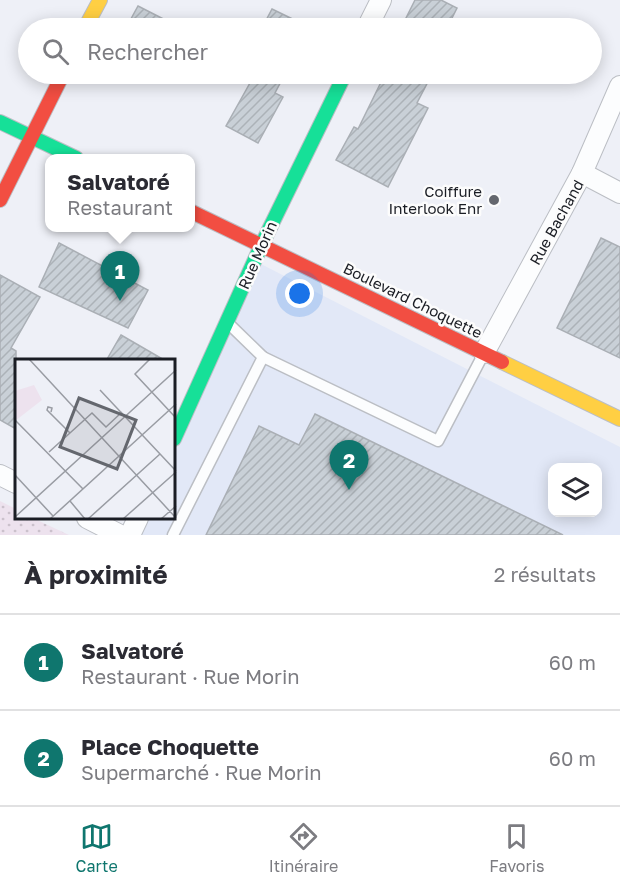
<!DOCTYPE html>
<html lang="fr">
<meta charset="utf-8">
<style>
:root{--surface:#fff;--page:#f7f7f7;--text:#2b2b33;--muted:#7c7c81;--line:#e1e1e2;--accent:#0f766e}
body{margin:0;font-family:"Golos Text",sans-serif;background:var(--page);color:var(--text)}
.controls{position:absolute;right:18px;bottom:18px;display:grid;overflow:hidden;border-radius:12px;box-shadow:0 3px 15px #0003}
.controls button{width:54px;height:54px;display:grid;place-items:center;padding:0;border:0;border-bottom:2px solid var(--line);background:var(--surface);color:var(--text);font:30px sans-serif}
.you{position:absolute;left:300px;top:294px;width:21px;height:21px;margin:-15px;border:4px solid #fff;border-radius:50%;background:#1a73e8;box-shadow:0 0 0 9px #1a73e833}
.badge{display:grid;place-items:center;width:39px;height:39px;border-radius:50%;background:var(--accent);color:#fff;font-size:20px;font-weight:700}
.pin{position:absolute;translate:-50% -50px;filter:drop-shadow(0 2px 3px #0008)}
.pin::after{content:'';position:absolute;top:32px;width:21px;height:18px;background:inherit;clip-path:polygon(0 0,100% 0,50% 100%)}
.popup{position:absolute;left:45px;top:154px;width:150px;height:78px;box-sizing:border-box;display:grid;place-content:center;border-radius:12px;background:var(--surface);filter:drop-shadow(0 2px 4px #0005);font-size:20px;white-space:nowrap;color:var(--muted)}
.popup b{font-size:22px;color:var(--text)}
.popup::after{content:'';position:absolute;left:50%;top:100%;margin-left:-12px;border:12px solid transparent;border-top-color:var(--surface)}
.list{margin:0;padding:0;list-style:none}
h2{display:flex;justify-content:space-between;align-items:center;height:78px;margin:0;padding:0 24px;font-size:26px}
h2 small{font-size:20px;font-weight:400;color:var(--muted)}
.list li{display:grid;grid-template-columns:39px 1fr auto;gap:18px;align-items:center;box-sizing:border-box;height:96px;padding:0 24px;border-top:2px solid var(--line)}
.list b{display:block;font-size:22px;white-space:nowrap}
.list p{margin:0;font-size:20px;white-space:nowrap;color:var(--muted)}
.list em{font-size:20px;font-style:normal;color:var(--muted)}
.icon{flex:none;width:33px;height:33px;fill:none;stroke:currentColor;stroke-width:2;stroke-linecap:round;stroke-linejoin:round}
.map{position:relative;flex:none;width:620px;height:535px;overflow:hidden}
.search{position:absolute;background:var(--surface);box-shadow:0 3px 15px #0003;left:18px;right:18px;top:18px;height:66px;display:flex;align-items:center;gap:15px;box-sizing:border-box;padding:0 21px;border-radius:33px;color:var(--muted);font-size:22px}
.sheet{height:270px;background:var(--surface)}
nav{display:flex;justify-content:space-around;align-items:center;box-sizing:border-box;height:84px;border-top:2px solid var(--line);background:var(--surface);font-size:16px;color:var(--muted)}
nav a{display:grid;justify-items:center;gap:3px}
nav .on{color:var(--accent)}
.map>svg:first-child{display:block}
</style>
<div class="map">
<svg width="620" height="535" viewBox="0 0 620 535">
<defs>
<pattern id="park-dots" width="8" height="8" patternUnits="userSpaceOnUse" patternTransform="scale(1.5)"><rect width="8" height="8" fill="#ede2ee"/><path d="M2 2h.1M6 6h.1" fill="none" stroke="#cbc1cc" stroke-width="1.8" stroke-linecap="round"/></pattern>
<pattern id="building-hatch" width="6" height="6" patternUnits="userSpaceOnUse" patternTransform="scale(1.5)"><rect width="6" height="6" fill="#c9d0d7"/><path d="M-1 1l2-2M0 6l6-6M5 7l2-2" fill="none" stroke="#acb2b8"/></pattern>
</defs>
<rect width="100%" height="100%" fill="#eef0f7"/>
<path fill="#e2e8f7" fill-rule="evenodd" d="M257,262l363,185v88h-490l8,-16 36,-1v-77zM552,467h46v45h-46z"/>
<path fill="url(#park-dots)" d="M0,501l16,8v9l19,1 34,16h-69z"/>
<g fill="url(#building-hatch)" stroke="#aaafb5" stroke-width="1.5">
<path d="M415,0h26l16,8 -10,20h-46z"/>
<path d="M138,6l43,22h-55z"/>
<path d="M272,9l39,19h-49z"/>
<path d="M255,74h30l-10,19 8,4 -25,46 -32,-17z"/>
<path d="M385,74h47l-15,29 11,5 -40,79 -52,-27 18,-33 4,2z"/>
<path d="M601,238l19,9v111l-63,-30z"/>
<path d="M59,243l89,47 -20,38 -89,-41z"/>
<path d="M0,275l40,22 -29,51 5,3v78l-16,-9z"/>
<path d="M121,335l45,26h-60z"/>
<path d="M315,414l248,121h-357l53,-109 40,19z"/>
</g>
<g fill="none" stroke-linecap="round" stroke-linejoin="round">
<g stroke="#bbbec4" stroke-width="13">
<g id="lane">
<path d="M229,324l34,33"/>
<path d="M173,535l90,-178 175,84 46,-88"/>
</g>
</g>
<g stroke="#bbbec4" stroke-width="22">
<g id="street">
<path d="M367,28l14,-28"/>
<path d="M582,173l38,20"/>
<path d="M484,353l98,-180 38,-87"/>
<path d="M0,475l16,8"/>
<path d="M87,518l33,17"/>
<path d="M130,535l8,-17"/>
</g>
</g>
<g stroke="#bbbec4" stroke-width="16">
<g id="fast">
<path d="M0,122l76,36"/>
<path d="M174,439l88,-195 83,-170"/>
</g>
</g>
<g stroke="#bbbec4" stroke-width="16">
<g id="slow">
<path d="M85,28l15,-28"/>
<path d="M502,362l118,57"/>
</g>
</g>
<g stroke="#bbbec4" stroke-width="16">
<g id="jam">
<path d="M0,200l63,-126"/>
<path d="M190,211l312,151"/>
</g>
</g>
<use href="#lane" stroke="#fcfdfe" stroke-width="10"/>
<use href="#street" stroke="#fcfdfe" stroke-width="20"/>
<use href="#fast" stroke="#16e098" stroke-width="14"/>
<use href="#slow" stroke="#ffcf43" stroke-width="14"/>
<use href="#jam" stroke="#f24e42" stroke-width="14"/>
</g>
<circle fill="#64676e" stroke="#fcfcfc" stroke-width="2" cx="494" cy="200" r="6"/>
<g text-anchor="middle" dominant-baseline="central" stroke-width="5" stroke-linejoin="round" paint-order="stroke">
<g font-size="15" fill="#1a1d24" stroke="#fcfcfc" text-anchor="end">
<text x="482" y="191">Coiffure<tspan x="482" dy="17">Interlook Enr</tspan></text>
</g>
<g font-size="15" fill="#1a1d24" stroke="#fcfcfc">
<text transform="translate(556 222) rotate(-61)">Rue Bachand</text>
<text transform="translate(257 255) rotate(-66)">Rue Morin</text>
<text transform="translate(413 300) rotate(26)">Boulevard Choquette</text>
</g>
</g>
<g transform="translate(15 359)">
<rect width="160" height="160" fill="#eef0f7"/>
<path d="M19,26l8,15 -27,21v-30z" fill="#ede2ee"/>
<path fill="none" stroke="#999ca3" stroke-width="1.5" d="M14,0l124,134M135,0l-15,15 41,44M85,31l76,81M36,53l1,-4 -4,-1 -1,3 23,23M0,61l68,69M34,93l43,-39 14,14 16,-15M0,116l38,41M138,134l23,25M55,142l15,18M0,158l161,-147M35,160l126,-115M73,160l72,-65M108,160l53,-47M146,160l15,-13"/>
<path fill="#64676e" fill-opacity="0.15" stroke="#64676e" stroke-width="3" d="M64,39l57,22 -19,49 -57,-22z"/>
<rect width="160" height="160" fill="none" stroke="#1a1d24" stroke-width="3"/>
</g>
</svg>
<div class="controls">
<button><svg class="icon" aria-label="layers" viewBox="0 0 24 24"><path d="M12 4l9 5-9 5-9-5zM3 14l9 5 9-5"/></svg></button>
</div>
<div class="you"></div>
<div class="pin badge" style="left:120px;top:301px">1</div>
<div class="popup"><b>Salvatoré</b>Restaurant</div>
<div class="pin badge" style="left:349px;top:490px">2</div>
<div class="search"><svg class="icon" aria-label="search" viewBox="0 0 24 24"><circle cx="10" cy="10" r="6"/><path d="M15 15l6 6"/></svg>Rechercher</div>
</div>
<section class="sheet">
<h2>À proximité<small>2 résultats</small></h2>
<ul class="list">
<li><span class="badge">1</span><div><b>Salvatoré</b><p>Restaurant · Rue Morin</p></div><em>60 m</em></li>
<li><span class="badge">2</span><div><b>Place Choquette</b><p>Supermarché · Rue Morin</p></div><em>60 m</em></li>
</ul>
</section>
<nav>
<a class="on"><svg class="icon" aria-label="map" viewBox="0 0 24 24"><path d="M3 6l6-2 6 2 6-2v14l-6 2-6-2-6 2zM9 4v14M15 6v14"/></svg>Carte</a>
<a><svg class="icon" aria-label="directions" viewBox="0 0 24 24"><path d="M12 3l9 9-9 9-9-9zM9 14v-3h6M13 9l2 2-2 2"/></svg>Itinéraire</a>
<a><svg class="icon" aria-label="saved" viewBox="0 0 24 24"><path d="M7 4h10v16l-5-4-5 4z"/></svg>Favoris</a>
</nav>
